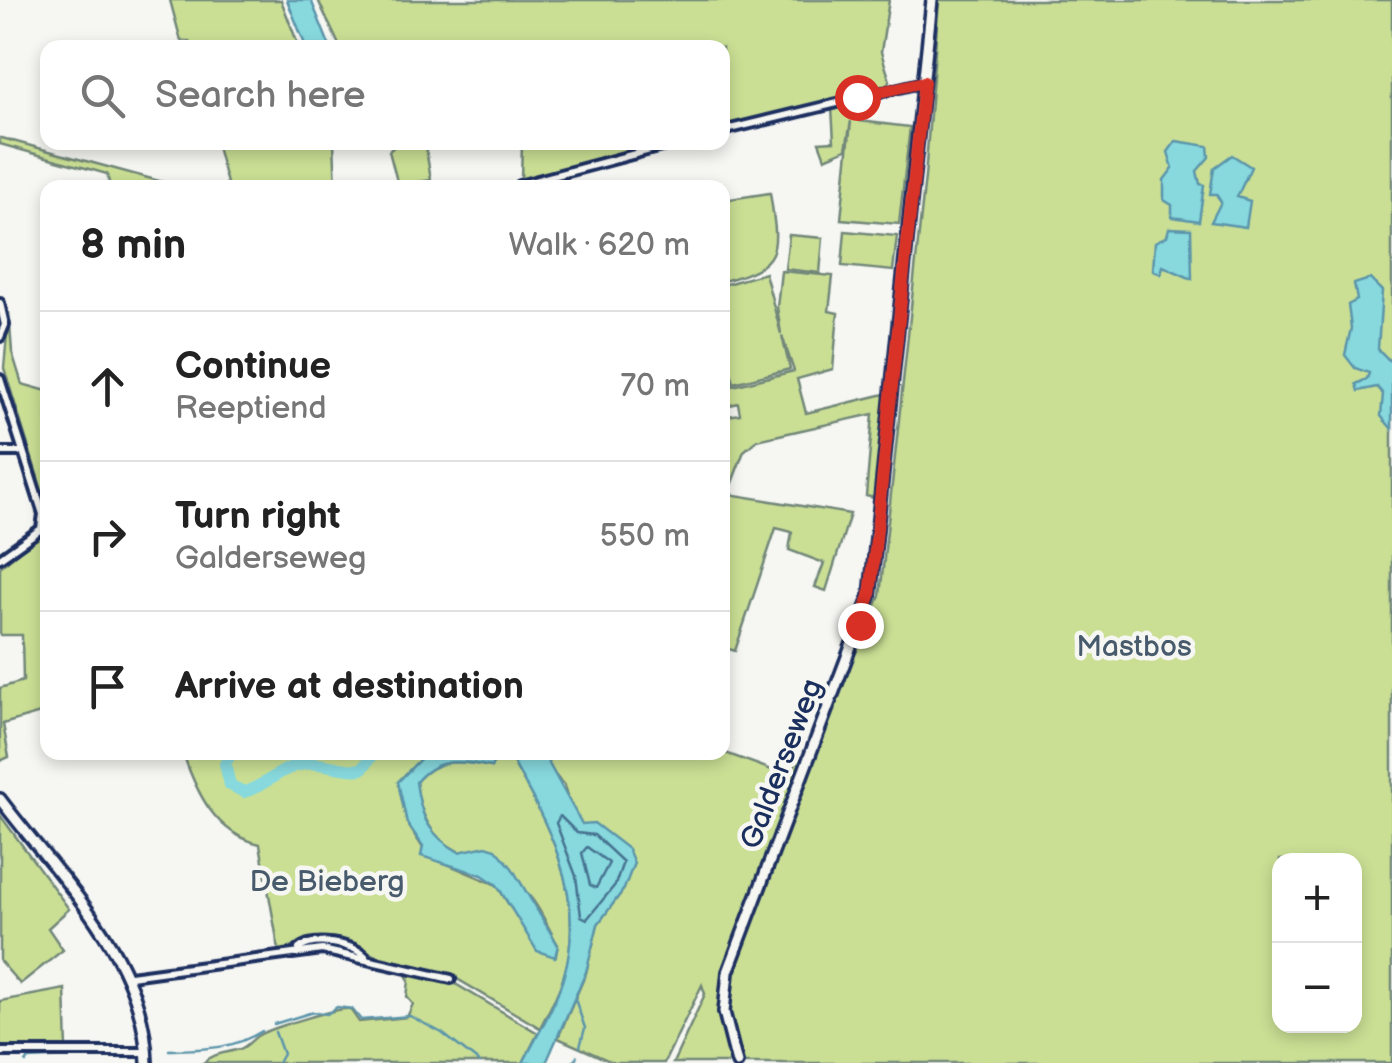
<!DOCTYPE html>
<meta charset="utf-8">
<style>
:root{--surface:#fff;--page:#f6f6f6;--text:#222;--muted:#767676;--line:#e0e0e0}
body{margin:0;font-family:"Balsamiq Sans",sans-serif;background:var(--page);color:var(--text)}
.controls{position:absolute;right:30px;bottom:30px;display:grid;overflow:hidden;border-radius:20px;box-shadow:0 5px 15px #0003}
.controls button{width:90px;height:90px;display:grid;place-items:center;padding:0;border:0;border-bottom:2px solid var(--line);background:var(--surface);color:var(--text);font:50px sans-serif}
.stop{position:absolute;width:30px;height:30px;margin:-22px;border:8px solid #d93025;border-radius:50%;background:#fff}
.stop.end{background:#d93025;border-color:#fff;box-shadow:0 2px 10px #0008}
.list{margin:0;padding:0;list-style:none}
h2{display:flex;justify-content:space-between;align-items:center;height:130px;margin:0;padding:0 40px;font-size:42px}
h2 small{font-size:32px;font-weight:400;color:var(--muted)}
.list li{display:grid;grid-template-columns:65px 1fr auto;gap:30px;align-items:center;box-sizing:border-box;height:150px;padding:0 40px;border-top:2px solid var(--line)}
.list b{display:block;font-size:38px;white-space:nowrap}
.list p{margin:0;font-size:32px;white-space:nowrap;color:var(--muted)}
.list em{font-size:32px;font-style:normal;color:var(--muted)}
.icon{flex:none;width:55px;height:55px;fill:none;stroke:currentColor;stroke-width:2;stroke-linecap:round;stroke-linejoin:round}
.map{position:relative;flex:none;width:1392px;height:1063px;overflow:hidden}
.search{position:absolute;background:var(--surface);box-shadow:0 5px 15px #0003;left:40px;top:40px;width:690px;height:110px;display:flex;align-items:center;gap:25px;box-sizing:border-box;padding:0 35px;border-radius:20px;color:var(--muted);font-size:38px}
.panel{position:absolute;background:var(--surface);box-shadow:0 5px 15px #0003;left:40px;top:180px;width:690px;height:580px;border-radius:20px}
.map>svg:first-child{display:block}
</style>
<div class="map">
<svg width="1392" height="1063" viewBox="0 0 1392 1063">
<rect width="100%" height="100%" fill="#f6f6f2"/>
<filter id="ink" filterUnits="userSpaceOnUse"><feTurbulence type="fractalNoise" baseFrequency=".01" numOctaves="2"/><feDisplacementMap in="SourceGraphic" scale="20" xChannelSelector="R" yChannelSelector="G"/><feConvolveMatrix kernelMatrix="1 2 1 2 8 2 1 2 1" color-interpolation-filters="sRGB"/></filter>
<g filter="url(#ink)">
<g fill="#cadf94" stroke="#728779" stroke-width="2.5" fill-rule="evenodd">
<path d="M170,0h111l18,47h-108l-2,-6h-8z"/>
<path d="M318,0h571l-8,52 9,29 -2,4 -165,43 -1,-80 -382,-1z"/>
<path d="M939,0h453v1063h-719l32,-69 -3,-9 -38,78h-50l-56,-25 28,-65 12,-49 26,-35 -53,-80 -7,-24 -18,-20 -3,-12 180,-1 65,24 11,-18 9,2 72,-164 45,-419zM1280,860h74v166h-74z"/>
<path d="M857,101l3,20 50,6 -11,97 -58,-5 10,-98 -5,28 -21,9 -6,-16 15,-1 -2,-33z"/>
<path d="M0,138h2l179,49h-71l-3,-13 -107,-30z"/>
<path d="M216,143h118l2,44h-108z"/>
<path d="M398,143h27l6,37 -33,5 -9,-34z"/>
<path d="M522,143h144l-145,36z"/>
<path d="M770,193c9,58 13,72 -47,88v-81z"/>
<path d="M845,231l52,5 -4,35 -51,-5z"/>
<path d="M789,235l34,3 -3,35 -35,-4z"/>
<path d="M781,271l52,5 -4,35 9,2 -5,56 -36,10 9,34 83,-20 -11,106 -12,-3 7,-82 -116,26 -13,11 -14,37 -6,-1 -1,6 127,21 -24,77 -11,-4 9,-24 -35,-13 3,-18 -16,-4 -41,123 -12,-4 -1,-230 18,-3 -2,-11 -15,4 -1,-60 11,39 61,-15 -12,-35 8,33 -56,14 -11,-42v-56l42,-12 16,61 -4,-27z"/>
<path d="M9,312l3,40 10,32 25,7v115l-43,-138z"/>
<path d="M47,529v182l-44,13 6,33 -9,4v-73l23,-7 -1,-46h-22v-68z"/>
<path d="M183,753h243l-28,29 9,41 21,33 69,29 13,22 46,48 2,-10c-11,-19 -21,-46 -39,-59 -50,-39 -95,-29 -103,-104 22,-26 45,-21 75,-15l5,-9 -6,-5h18c37,66 79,139 57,219 -5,19 -16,38 -25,56l-88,-52 -79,-21 -9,-7 -48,-8 -37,11 -19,-107c-45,-10 -64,-53 -77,-91z"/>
<path d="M0,815l69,94 -21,19 15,22 -43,34 -20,-23z"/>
<path d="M403,968l49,14 86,51 -15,30h-320c13,-11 21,-9 37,-14 8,-3 13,-11 19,-14 12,-7 80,-28 91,-26l9,13 48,-5 6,-13 -6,-7 2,-16z"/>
<path d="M65,989l2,60h-67v-48z"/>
</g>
<g fill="#87d9de" stroke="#5c95ab" stroke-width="2.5">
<path d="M287,0h24l19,47h-24z"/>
<path d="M1176,141l32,5 1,11 -12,14 3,13 4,1 -5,36 -27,-4v-12l-8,-5v-20l9,-12 -5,-16z"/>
<path d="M1232,155l19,12 -14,30 13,4 -4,26 -35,-5 10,-20 -5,-8h-6l4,-26z"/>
<path d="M1169,228l22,1 1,50 -29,-13 -2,8 -8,-4 2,-28 12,-6z"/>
<path d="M1370,279l12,12 -4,58 14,14v66l-11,-13 2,-22 -6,-7 -19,4 -2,-7 11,-5 2,-6 -14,-5 -10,-13 6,-27 -3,-23 9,-5 -3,-16z"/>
<path d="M426,753h64l6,5 -5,9c-30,-6 -54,-11 -75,15 5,35 12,53 43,70l27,-6 10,3 16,19 46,77 -3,12 -18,-6 -40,-66 -15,-10 -61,-19 2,-10 -16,-23 -9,-41z"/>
<path d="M508,753h35l39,71 12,-1 34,26 6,14 -10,26 -26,35 -12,48 -40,91h-23c15,-29 34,-60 42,-92 22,-79 -20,-152 -57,-218z"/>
</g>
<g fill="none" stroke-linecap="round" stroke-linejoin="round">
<g stroke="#467391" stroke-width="2.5">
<path d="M560,816l17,17 17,2 29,27 -8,23 -28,34 -6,-3 -5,-40 -20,-53z"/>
<path d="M587,847l22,16 -13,25 -6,-3 -8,-32z"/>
</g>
<g stroke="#5c95ab" stroke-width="2.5">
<path d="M575,999l10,29 -5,19"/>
<path d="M274,1024l39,-12 14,2 10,-7 15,2 9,11 49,-4 32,17 38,30"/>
<path d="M275,1032l8,22 -5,9"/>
<path d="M169,1050c35,-1 63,0 93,-19"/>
<path d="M26,1063l3,-4 84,-4"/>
<path d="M573,1063l4,-7"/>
</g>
<path stroke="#87d9de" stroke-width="12" d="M232,752l-7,12 5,21 14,7c22,-6 37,-25 60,-28 19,-3 38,8 58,5l13,-17"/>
<g stroke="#1b2f5e" stroke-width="14">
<g id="street">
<path d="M722,131l202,-49"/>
<path d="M519,185l161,-43"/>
<path d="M0,303l5,22 -5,12"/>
<path d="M0,379l43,135 -2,15 -41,29"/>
<path d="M0,452h23"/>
<path d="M299,949c13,-12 54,-6 66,7"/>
<path d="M130,976l192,-26 129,29"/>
<path d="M0,1052h147"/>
</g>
</g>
<g stroke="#1b2f5e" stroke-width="16">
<g id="secondary">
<path d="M0,799c60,80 145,158 147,264"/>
<path d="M737,1063l-13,-51 4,-40 142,-376 62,-596"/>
</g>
</g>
<use href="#street" stroke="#f6f6f2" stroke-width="6"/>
<use href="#secondary" stroke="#f6f6f2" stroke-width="9"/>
</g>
</g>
<g fill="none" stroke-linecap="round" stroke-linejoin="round" filter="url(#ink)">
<path stroke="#d93025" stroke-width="12" d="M857,97l67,-15 -54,514 -10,29"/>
</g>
<g text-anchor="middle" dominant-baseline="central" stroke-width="9" stroke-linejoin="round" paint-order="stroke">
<g font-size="30" fill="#475b6c" stroke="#f6f6f2">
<text x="1134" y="647">Mastbos</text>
<text x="327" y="882">De Bieberg</text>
</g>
<g font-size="30" fill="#1b2f5e" stroke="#f6f6f2">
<text transform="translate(782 764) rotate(-69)">Galderseweg</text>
</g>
</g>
</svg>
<div class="controls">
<button>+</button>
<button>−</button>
</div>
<div class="stop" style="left:857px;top:97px"></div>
<div class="stop end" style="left:860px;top:625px"></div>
<div class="search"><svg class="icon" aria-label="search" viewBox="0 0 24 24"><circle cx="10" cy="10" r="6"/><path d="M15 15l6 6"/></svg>Search here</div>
<section class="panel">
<h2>8 min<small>Walk · 620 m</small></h2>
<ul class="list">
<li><svg class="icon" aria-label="ahead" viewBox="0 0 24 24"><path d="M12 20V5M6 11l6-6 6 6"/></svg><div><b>Continue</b><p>Reeptiend</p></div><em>70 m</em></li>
<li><svg class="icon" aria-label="right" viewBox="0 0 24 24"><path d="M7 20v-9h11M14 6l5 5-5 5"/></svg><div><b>Turn right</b><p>Galderseweg</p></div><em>550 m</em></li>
<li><svg class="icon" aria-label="arrive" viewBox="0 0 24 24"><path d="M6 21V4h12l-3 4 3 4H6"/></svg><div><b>Arrive at destination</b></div></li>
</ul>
</section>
</div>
